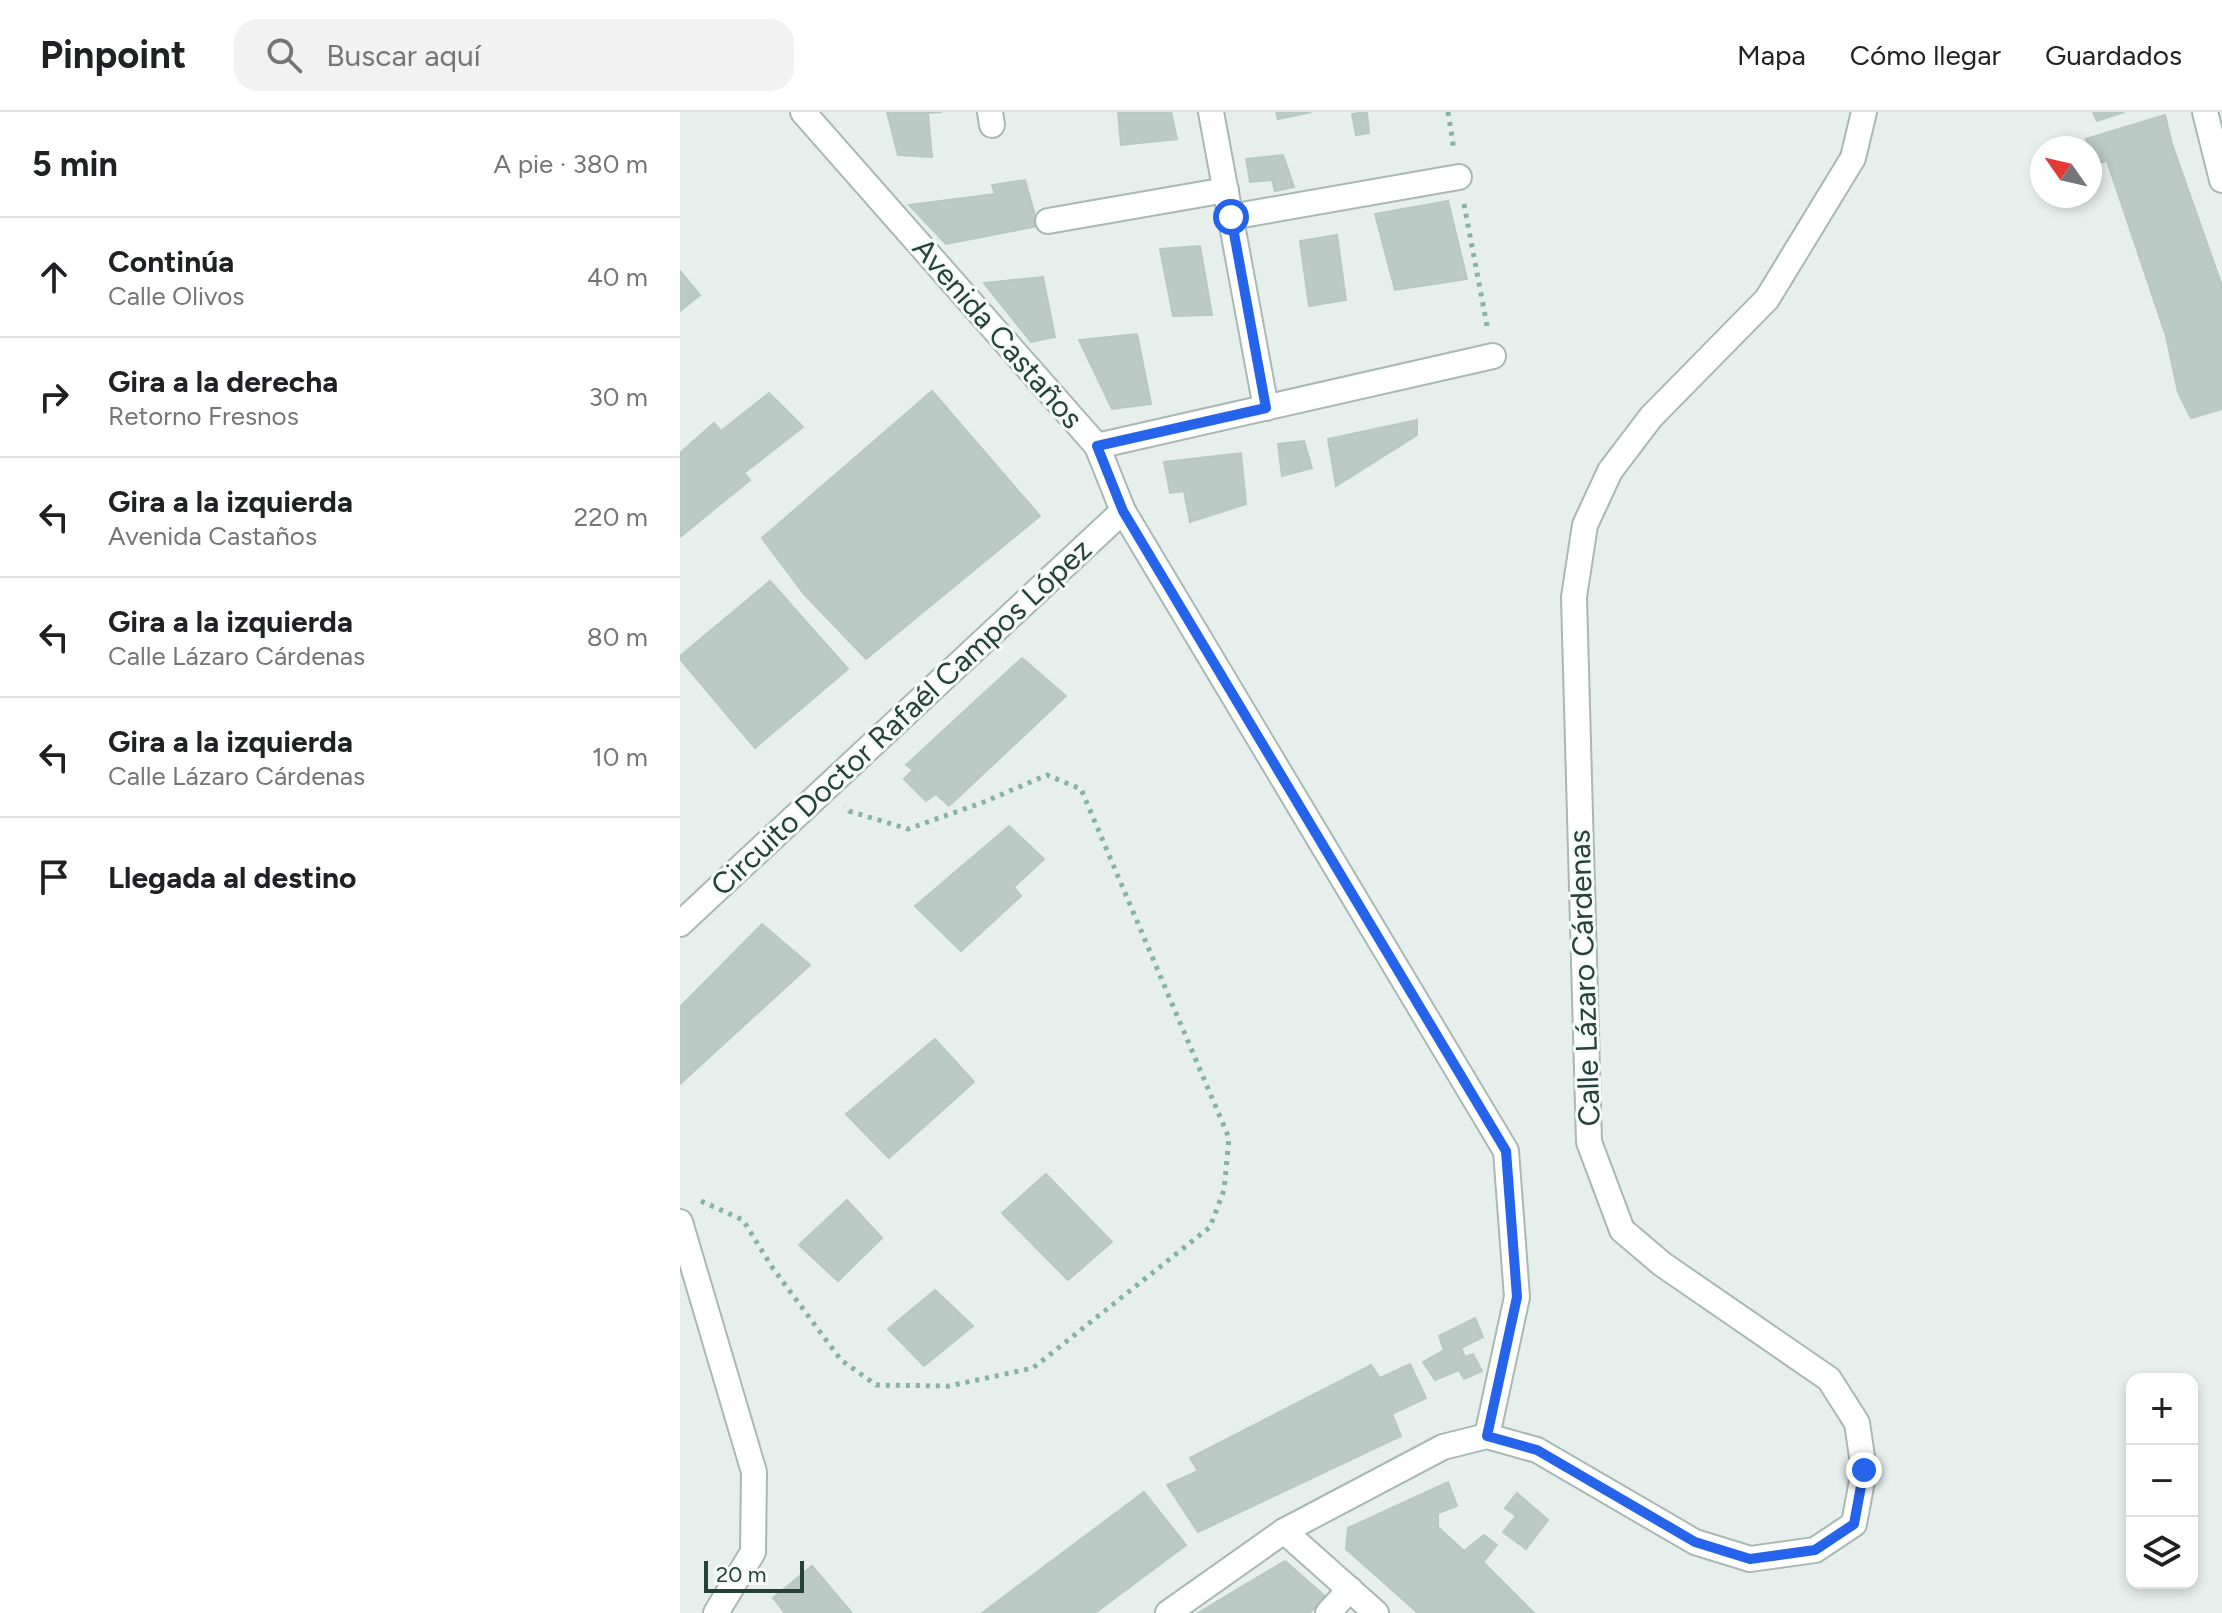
<!DOCTYPE html>
<html lang="es">
<meta charset="utf-8">
<style>
:root{--surface:#fff;--page:#f2f2f2;--text:#202124;--muted:#757577;--line:#e0e0e0}
body{margin:0;font-family:Figtree,sans-serif;background:var(--page);color:var(--text)}
.controls{position:absolute;right:24px;bottom:24px;display:grid;overflow:hidden;border-radius:16px;box-shadow:0 4px 12px #0003}
.controls button{width:72px;height:72px;display:grid;place-items:center;padding:0;border:0;border-bottom:2px solid var(--line);background:var(--surface);color:var(--text);font:40px sans-serif}
.compass{position:absolute;left:1350px;top:24px;width:72px;height:72px;border-radius:50%;background:var(--surface);box-shadow:0 4px 12px #0003;rotate:304deg}
.scale{position:absolute;left:24px;bottom:20px;width:100px;box-sizing:border-box;padding-left:8px;border:4px solid #24423a;border-top:0;font-size:22px;line-height:28px;white-space:nowrap;color:#24423a;-webkit-text-stroke:6px #f7fbf9;paint-order:stroke}
.stop{position:absolute;width:24px;height:24px;margin:-18px;border:6px solid #2563eb;border-radius:50%;background:#fff}
.stop.end{background:#2563eb;border-color:#fff;box-shadow:0 2px 8px #0008}
.list{margin:0;padding:0;list-style:none}
h2{display:flex;justify-content:space-between;align-items:center;height:104px;margin:0;padding:0 32px;font-size:34px}
h2 small{font-size:26px;font-weight:400;color:var(--muted)}
.list li{display:grid;grid-template-columns:52px 1fr auto;gap:24px;align-items:center;box-sizing:border-box;height:120px;padding:0 32px;border-top:2px solid var(--line)}
.list b{display:block;font-size:30px;white-space:nowrap}
.list p{margin:0;font-size:26px;white-space:nowrap;color:var(--muted)}
.list em{font-size:26px;font-style:normal;color:var(--muted)}
.icon{flex:none;width:44px;height:44px;fill:none;stroke:currentColor;stroke-width:2;stroke-linecap:round;stroke-linejoin:round}
.map{position:relative;flex:none;width:1542px;height:1501px;overflow:hidden}
header{display:flex;align-items:center;gap:48px;box-sizing:border-box;height:112px;padding:0 40px;background:var(--surface);border-bottom:2px solid var(--line)}
header strong{font-size:38px}
nav{display:flex;gap:44px;margin-inline-start:auto;font-size:28px}
.search{width:560px;height:72px;background:var(--page);display:flex;align-items:center;gap:20px;box-sizing:border-box;padding:0 28px;border-radius:24px;color:var(--muted);font-size:30px}
main{display:flex}
aside{flex:1;background:var(--surface)}
.map>svg:first-child{display:block}
</style>
<header>
<strong>Pinpoint</strong>
<div class="search"><svg class="icon" aria-label="search" viewBox="0 0 24 24"><circle cx="10" cy="10" r="6"/><path d="M15 15l6 6"/></svg>Buscar aquí</div>
<nav><a>Mapa</a><a>Cómo llegar</a><a>Guardados</a></nav>
</header>
<main>
<aside>
<h2>5 min<small>A pie · 380 m</small></h2>
<ul class="list">
<li><svg class="icon" aria-label="ahead" viewBox="0 0 24 24"><path d="M12 20V5M6 11l6-6 6 6"/></svg><div><b>Continúa</b><p>Calle Olivos</p></div><em>40 m</em></li>
<li><svg class="icon" aria-label="right" viewBox="0 0 24 24"><path d="M7 20v-9h11M14 6l5 5-5 5"/></svg><div><b>Gira a la derecha</b><p>Retorno Fresnos</p></div><em>30 m</em></li>
<li><svg class="icon" aria-label="left" viewBox="0 0 24 24"><path d="M17 20v-9H6M10 6l-5 5 5 5"/></svg><div><b>Gira a la izquierda</b><p>Avenida Castaños</p></div><em>220 m</em></li>
<li><svg class="icon" aria-label="left" viewBox="0 0 24 24"><path d="M17 20v-9H6M10 6l-5 5 5 5"/></svg><div><b>Gira a la izquierda</b><p>Calle Lázaro Cárdenas</p></div><em>80 m</em></li>
<li><svg class="icon" aria-label="left" viewBox="0 0 24 24"><path d="M17 20v-9H6M10 6l-5 5 5 5"/></svg><div><b>Gira a la izquierda</b><p>Calle Lázaro Cárdenas</p></div><em>10 m</em></li>
<li><svg class="icon" aria-label="arrive" viewBox="0 0 24 24"><path d="M6 21V4h12l-3 4 3 4H6"/></svg><div><b>Llegada al destino</b></div></li>
</ul>
</aside>
<div class="map">
<svg width="1542" height="1501" viewBox="0 0 1542 1501">
<rect width="100%" height="100%" fill="#e6efeb"/>
<g fill="#bbcac4" stroke="#b8c9c2" stroke-width="2">
<path d="M207,0h55l-14,1 4,44 -34,-2z"/>
<path d="M438,0h53l6,27 -56,6z"/>
<path d="M596,0h35l-33,7z"/>
<path d="M687,0l2,21 -13,2 -4,-21z"/>
<path d="M1413,0h31l-27,9z"/>
<path d="M1485,3l7,29 50,142v123l-31,9 -13,-26 -12,-56 -59,-175 -13,3 -8,-25z"/>
<path d="M603,43l11,32 -19,4 -3,-11 -22,2 -4,-23z"/>
<path d="M345,68l13,46 -92,18 -37,-39 86,-11 -3,-9z"/>
<path d="M768,89l19,78 -72,11 -20,-76z"/>
<path d="M657,123l9,65 -37,6 -9,-65z"/>
<path d="M520,134l12,69 -39,1 -13,-67z"/>
<path d="M0,159l20,24 -20,16z"/>
<path d="M363,165l12,60 -24,5 -47,-59z"/>
<path d="M457,222l14,70 -39,5 -33,-69z"/>
<path d="M252,279l108,125 -174,143 -62,-65 -42,-56z"/>
<path d="M89,281l34,34 -59,46 6,7 -70,57v-84l34,-30 7,8z"/>
<path d="M737,308v15l-81,51 -8,-47z"/>
<path d="M624,329l8,27 -30,8 -4,-32z"/>
<path d="M561,341l5,51 -56,18 -6,-31 -14,2 -6,-31z"/>
<path d="M90,469l78,88 -93,79 -75,-89v-3z"/>
<path d="M342,546l44,38 -117,110 -13,-12 -10,7 -22,-22 9,-9 -7,-5z"/>
<path d="M329,714l35,33 -30,28 7,9 -60,55 -46,-45z"/>
<path d="M82,812l48,41 -130,119v-77z"/>
<path d="M255,927l39,43 -85,76 -43,-44z"/>
<path d="M366,1062l66,68 -44,38 -66,-67z"/>
<path d="M167,1088l35,38 -44,43 -39,-36z"/>
<path d="M255,1178l38,36 -49,40 -36,-37z"/>
<path d="M795,1206l8,19 -22,11 4,9 8,-3 9,17 -18,8 -5,-9 -24,10 -12,-18 21,-12 -5,-14z"/>
<path d="M730,1252l16,34 -34,16 9,22 -203,96 -31,-47 31,-14 -8,-13 181,-93 9,13z"/>
<path d="M768,1370l9,24 -19,7v14l26,24 20,-16 13,10 -14,17 51,51h-116l-72,-64 2,-21z"/>
<path d="M464,1380l42,53 -91,68h-113z"/>
<path d="M837,1381l31,27 -22,29 -23,-17 13,-16 -11,-8z"/>
<path d="M605,1449l40,35 -15,17h-112z"/>
<path d="M132,1454l40,47h-67l-12,-15z"/>
</g>
<g fill="none" stroke-linecap="round" stroke-linejoin="round">
<g stroke="#a8b8b2" stroke-width="28">
<g id="minor">
<path d="M123,0l294,334 26,65 383,640 11,146 -30,139"/>
<path d="M310,0l2,13"/>
<path d="M531,0l55,296"/>
<path d="M1525,0l17,68"/>
<path d="M551,105l228,-40"/>
<path d="M368,109l178,-31"/>
<path d="M417,334l396,-90"/>
<path d="M0,812l443,-413"/>
<path d="M0,1110l74,250 -1,80 -37,61"/>
<path d="M604,1419l92,82"/>
<path d="M488,1501l116,-82 159,-84 44,-11 50,14 158,92 55,17 65,-9 39,-26 10,-54 -7,-47 -28,-44 -167,-115 -40,-34 -33,-88 -15,-545 11,-72 25,-54 41,-54 116,-118 86,-141 11,-46"/>
<path d="M648,1501l22,-24"/>
</g>
</g>
<g stroke="#86b3a5" stroke-width="5" stroke-dasharray="4 6" stroke-linecap="butt">
<path d="M768,0l6,38"/>
<path d="M784,92l24,127"/>
<path d="M21,1089l42,19 29,47 69,93 35,25 73,1 84,-18 177,-141 14,-37 5,-52 -148,-349 -34,-14 -63,27 -76,27 -59,-18 -4,-5"/>
</g>
<use href="#minor" stroke="#fff" stroke-width="24"/>
</g>
<g fill="none" stroke-linecap="round" stroke-linejoin="round">
<path stroke="#2563eb" stroke-width="10" d="M551,105l35,191 -169,38 26,65 383,640 11,146 -30,139 50,14 158,92 55,17 65,-9 39,-26 10,-54"/>
</g>
<g text-anchor="middle" dominant-baseline="central" stroke-width="6" stroke-linejoin="round" paint-order="stroke">
<g font-size="30" fill="#24423a" stroke="#f7fbf9">
<text transform="translate(318 221) rotate(49)">Avenida Castaños</text>
<text transform="translate(221 605) rotate(-43)">Circuito Doctor Rafaél Campos López</text>
<text transform="translate(904 866) rotate(-92)">Calle Lázaro Cárdenas</text>
</g>
</g>
</svg>
<div class="controls">
<button>+</button>
<button>−</button>
<button><svg class="icon" aria-label="layers" viewBox="0 0 24 24"><path d="M12 4l9 5-9 5-9-5zM3 14l9 5 9-5"/></svg></button>
</div>
<svg class="compass" viewBox="-18 -18 36 36"><path d="M0-13l5 13h-10z" fill="#e53935"/><path d="M0 13l5-13h-10z" fill="#757577"/></svg>
<div class="scale">20 m</div>
<div class="stop" style="left:551px;top:105px"></div>
<div class="stop end" style="left:1184px;top:1358px"></div>
</div>
</main>
